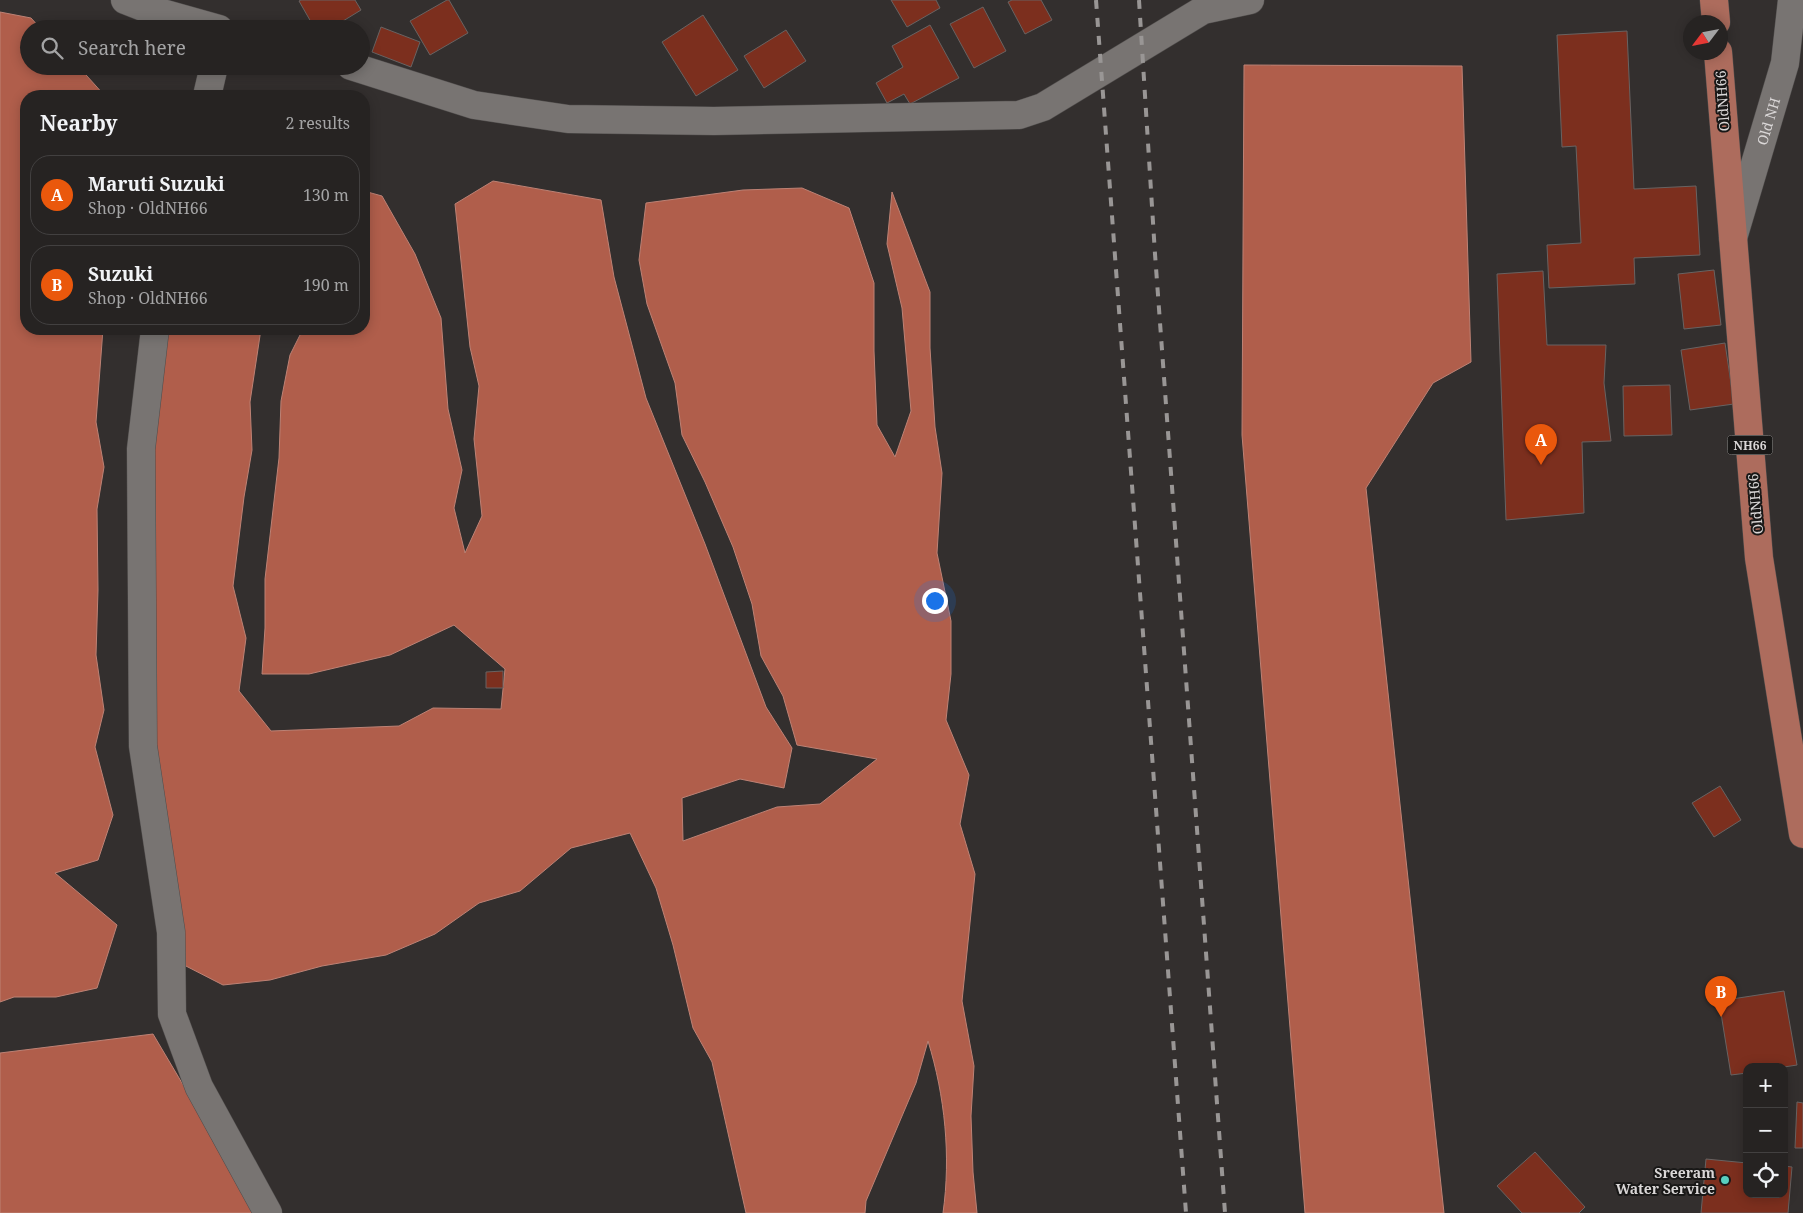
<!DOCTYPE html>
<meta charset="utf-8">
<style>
:root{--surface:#262322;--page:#322f2f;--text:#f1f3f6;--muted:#a4a4a5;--line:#424040;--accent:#ea580c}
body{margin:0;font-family:"Noto Serif",serif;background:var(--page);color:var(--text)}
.controls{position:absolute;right:15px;bottom:15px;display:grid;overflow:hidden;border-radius:10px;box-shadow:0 2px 12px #0003}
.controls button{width:45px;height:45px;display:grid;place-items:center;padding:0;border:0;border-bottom:1px solid var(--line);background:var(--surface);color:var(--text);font:25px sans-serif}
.compass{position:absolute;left:1683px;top:15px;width:45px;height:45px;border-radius:50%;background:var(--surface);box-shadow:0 2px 12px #0003;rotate:238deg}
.you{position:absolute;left:934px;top:600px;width:18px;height:18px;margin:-12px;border:4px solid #fff;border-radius:50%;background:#1a73e8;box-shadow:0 0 0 8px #1a73e833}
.badge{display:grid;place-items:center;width:32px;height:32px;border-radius:50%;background:var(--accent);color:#fff;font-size:16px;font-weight:700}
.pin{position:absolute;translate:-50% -41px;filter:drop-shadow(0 1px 2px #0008)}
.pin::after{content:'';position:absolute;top:26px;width:18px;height:15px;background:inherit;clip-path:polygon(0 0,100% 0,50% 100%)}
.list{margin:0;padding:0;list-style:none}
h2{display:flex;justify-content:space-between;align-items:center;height:65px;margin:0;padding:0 20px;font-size:21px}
h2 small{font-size:16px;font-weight:400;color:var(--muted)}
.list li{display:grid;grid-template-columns:32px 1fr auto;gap:15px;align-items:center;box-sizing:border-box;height:80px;margin:0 10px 10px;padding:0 10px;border:1px solid var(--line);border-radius:20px}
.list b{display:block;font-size:19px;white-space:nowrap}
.list p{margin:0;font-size:16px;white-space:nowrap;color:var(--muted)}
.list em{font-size:16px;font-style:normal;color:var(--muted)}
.icon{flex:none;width:28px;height:28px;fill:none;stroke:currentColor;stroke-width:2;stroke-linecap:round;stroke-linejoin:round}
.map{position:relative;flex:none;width:1803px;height:1213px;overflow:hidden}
.search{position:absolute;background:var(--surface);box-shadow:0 2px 12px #0003;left:20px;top:20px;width:350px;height:55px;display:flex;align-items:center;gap:12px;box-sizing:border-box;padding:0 18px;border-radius:28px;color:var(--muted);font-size:19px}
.panel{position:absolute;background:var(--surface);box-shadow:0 2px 12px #0003;left:20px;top:90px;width:350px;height:245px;border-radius:20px}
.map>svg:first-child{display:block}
</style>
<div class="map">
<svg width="1803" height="1213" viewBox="0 0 1803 1213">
<rect width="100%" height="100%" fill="#332f2e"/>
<g fill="#b05e4b" stroke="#bd8275">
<path d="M0,12l31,6 10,11h-12v37h49l27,30h-79v233h77l-7,93 8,45 -7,42 1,81 -2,65 8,55 -9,37 18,68 -15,45 -43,13 62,52 -20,63 -41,9h-42l-14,5z"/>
<path d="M1244,65l218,1 9,296 -38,21 -67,105 78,725h-139l-63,-778z"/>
<path d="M493,181l108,19 13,77 32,121 59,146 61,163 26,41 -8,40 -44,-9 -58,19 1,43 94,-34 43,-3 57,-45 -80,-14 -14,-49 -22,-40 -9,-52 -19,-57 -28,-65 -23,-47 -7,-52 -28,-79 -8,-44 7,-57 97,-13 59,-2 47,20 25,75v68l3,74 18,32 16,-46 -9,-103 -15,-64 5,-52 38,100v56l5,79 7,46 -5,80 14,68v53l-5,46 23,55 -9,49 15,50 -13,127 12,65 -3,50 2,56 4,41h-34c8,-57 2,-117 -15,-172l-12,42 -50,118 -1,12h-119l-34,-151 -19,-34 -20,-83 -17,-57 -26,-55 -59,15 -51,43 -41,12 -44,31 -49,21 -64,11 -52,14 -47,5 -41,-21 -39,-240 15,-395h103l-11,73 2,48 -8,47 -11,89 13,52 -7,53 32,40 128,-5 34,-18 68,1 4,-40 -51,-44 -64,30 -81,19h-47l3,-46v-49l14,-121 2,-57 9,-46 13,-26h61v-138l18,5 33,58 26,64 7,91 14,61 -8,38 11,45 17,-37 -8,-77 5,-53 -9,-39 -15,-143z"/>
<path d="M153,1034l106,179h-259v-160z"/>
</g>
<g fill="#7c2f1e" stroke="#686362">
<path d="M301,0h54l6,10 -31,19h-15l-16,-28z"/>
<path d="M447,0h2l19,33 -38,22 -20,-34z"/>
<path d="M891,0h45l4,8 -33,19z"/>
<path d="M1012,0h29l11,20 -27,14 -17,-32z"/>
<path d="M983,7l23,44 -32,17 -24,-44z"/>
<path d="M703,15l35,55 -42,26 -34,-54z"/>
<path d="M930,25l29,53 -49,26 -6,-10 -17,9 -11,-20 27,-16 -11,-21z"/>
<path d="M381,27l39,15 -9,25 -39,-15z"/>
<path d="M786,30l20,31 -42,27 -20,-32z"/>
<path d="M1627,31l7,158 62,-3 4,69 -66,3 1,26 -86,4 -2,-43 34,-2 -5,-97 -14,1 -5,-112z"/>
<path d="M1714,270l7,55 -37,4 -6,-55z"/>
<path d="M1543,271l4,74h59l-2,38 7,58 -29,1 2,71 -78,7 -9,-246z"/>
<path d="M1725,343l9,61 -44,6 -9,-60z"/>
<path d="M1670,385l2,50 -48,1 -1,-50z"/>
<path d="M503,671v17h-17v-16z"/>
<path d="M1720,786l21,34 -27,17 -22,-34z"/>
<path d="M1784,991l13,74 -13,2h-37v6l-16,2 -12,-74z"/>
<path d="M1797,1102l6,1v45h-8z"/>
<path d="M1535,1152l50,55 -6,6h-57l-25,-27z"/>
<path d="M1706,1159l41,4v31h37v-28l8,1 -4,46h-87z"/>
</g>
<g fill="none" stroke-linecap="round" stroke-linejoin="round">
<g stroke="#504d4c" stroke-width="29">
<g id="street">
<path d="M125,0l23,9 71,20"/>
<path d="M351,66l123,39 94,14 146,2 305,-6 24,-8 160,-97 47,-10"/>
<path d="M207,96l7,-30"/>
<path id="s1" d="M1733,238l52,-175 7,-63"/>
<path d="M155,329l-14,120 2,297 28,186 1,82 27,73 69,126"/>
</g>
</g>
<g stroke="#504d4c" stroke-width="29">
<g id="primary">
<path d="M1714,0l2,22"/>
<path d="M1718,52l41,506 44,276"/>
</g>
</g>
<use href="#street" stroke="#787472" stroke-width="28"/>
<use href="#primary" stroke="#ad6c5d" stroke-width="28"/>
<g stroke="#999695" stroke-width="4" stroke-dasharray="9 9" stroke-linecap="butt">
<path d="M1096,0l90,1213"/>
<path d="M1139,0l16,254 70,959"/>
</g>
</g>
<circle fill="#58cebf" stroke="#191817" stroke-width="2" cx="1725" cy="1180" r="5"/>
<g text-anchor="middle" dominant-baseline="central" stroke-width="4" stroke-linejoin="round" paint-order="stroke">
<rect fill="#191817" stroke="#a09e9d" stroke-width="1" x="1727.5" y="435.5" width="45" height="19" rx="4"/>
<g font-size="12" font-weight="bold" fill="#dad7d7">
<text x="1750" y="445">NH66</text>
</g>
<g font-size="14" fill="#dad7d7" stroke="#191817">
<text transform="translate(1722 101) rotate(-94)">OldNH66</text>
<text stroke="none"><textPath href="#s1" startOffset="122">Old NH</textPath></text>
<text transform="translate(1755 504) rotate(-95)">OldNH66</text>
</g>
<g font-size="14" font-weight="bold" fill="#dad7d7" stroke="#191817" text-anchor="end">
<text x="1715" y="1172">Sreeram<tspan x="1715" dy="16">Water Service</tspan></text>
</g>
</g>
</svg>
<div class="controls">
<button>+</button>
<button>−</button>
<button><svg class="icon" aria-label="locate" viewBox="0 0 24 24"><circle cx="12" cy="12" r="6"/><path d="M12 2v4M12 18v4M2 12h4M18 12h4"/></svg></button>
</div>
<svg class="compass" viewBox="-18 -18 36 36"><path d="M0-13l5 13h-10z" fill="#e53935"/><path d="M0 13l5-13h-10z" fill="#a4a4a5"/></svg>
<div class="you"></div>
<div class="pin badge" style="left:1541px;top:465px">A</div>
<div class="pin badge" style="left:1721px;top:1017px">B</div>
<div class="search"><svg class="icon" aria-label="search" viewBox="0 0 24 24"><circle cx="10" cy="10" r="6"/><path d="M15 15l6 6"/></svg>Search here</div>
<section class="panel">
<h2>Nearby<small>2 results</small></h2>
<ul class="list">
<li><span class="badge">A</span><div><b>Maruti Suzuki</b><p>Shop · OldNH66</p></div><em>130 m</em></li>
<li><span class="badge">B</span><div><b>Suzuki</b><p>Shop · OldNH66</p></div><em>190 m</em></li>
</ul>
</section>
</div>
